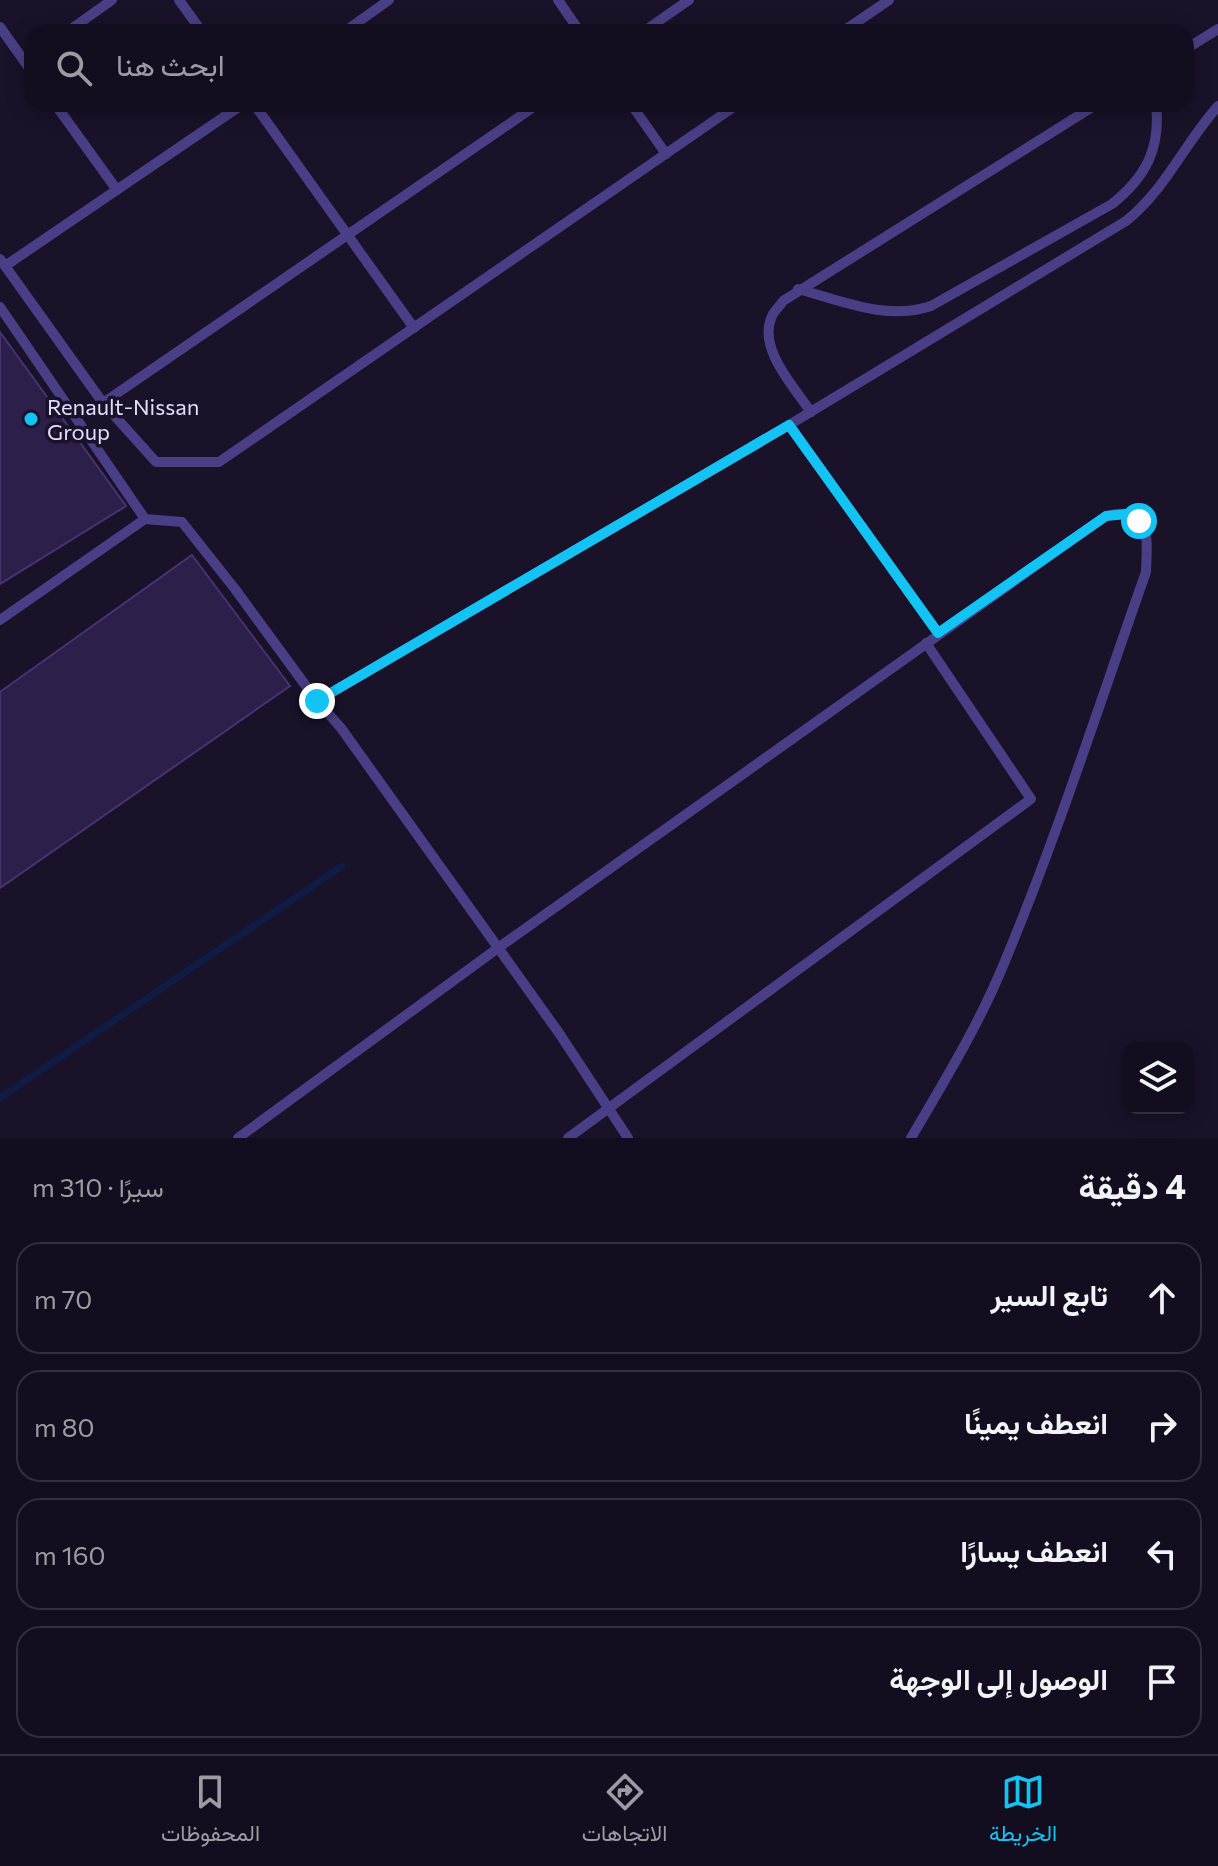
<!DOCTYPE html>
<html lang="ar">
<meta charset="utf-8">
<style>
:root{--surface:#130e1f;--page:#1c1728;--text:#f1f3f6;--muted:#9d9ca4;--line:#322e3d;--accent:#12c3f4}
body{margin:0;font-family:Commissioner,Vazirmatn,sans-serif;background:var(--page);color:var(--text);direction:rtl}
.controls{position:absolute;right:24px;bottom:24px;display:grid;overflow:hidden;border-radius:16px;box-shadow:0 4px 20px #0003}
.controls button{width:72px;height:72px;display:grid;place-items:center;padding:0;border:0;border-bottom:2px solid var(--line);background:var(--surface);color:var(--text);font:40px sans-serif}
.stop{position:absolute;width:24px;height:24px;margin:-18px;border:6px solid #12c3f4;border-radius:50%;background:#fff}
.stop.end{background:#12c3f4;border-color:#fff;box-shadow:0 2px 8px #0008}
.list{margin:0;padding:0;list-style:none}
h2{display:flex;justify-content:space-between;align-items:center;height:104px;margin:0;padding:0 32px;font-size:34px}
h2 small{font-size:26px;font-weight:400;color:var(--muted)}
.list li{display:grid;grid-template-columns:52px 1fr auto;gap:24px;align-items:center;box-sizing:border-box;height:112px;margin:0 16px 16px;padding:0 16px;border:2px solid var(--line);border-radius:24px}
.list b{display:block;font-size:30px;white-space:nowrap}
.list em{font-size:26px;font-style:normal;color:var(--muted)}
.icon{flex:none;width:44px;height:44px;fill:none;stroke:currentColor;stroke-width:2;stroke-linecap:round;stroke-linejoin:round}
.map{position:relative;flex:none;width:1218px;height:1138px;overflow:hidden;direction:ltr}
.search{position:absolute;background:var(--surface);box-shadow:0 4px 20px #0003;left:24px;right:24px;top:24px;height:88px;display:flex;align-items:center;gap:20px;box-sizing:border-box;padding:0 28px;border-radius:24px;color:var(--muted);font-size:30px}
.sheet{height:616px;background:var(--surface)}
nav{display:flex;justify-content:space-around;align-items:center;box-sizing:border-box;height:112px;border-top:2px solid var(--line);background:var(--surface);font-size:22px;color:var(--muted)}
nav a{display:grid;justify-items:center;gap:4px}
nav .on{color:var(--accent)}
.map>svg:first-child{display:block}
</style>
<div class="map">
<svg width="1218" height="1138" viewBox="0 0 1218 1138">
<rect width="100%" height="100%" fill="#191229"/>
<g fill="none" stroke-linecap="round" stroke-linejoin="round">
<path stroke="#0e1c46" stroke-width="7" d="M0,1098l342,-232"/>
</g>
<g fill="#2c1f49" stroke="#473274" stroke-width="2">
<path d="M0,332l126,174 -126,78z"/>
<path d="M192,555l98,131 -290,202v-196z"/>
</g>
<g fill="none" stroke-linecap="round" stroke-linejoin="round">
<g stroke="#4a3f86" stroke-width="10">
<path d="M179,0l23,32"/>
<path d="M558,0l22,32"/>
<path d="M0,27l32,45"/>
<path d="M67,32l45,-32"/>
<path d="M344,32l45,-32"/>
<path d="M643,32l46,-32"/>
<path d="M842,32l47,-32"/>
<path d="M1186,49l32,-20"/>
<path d="M55,104l62,86"/>
<path d="M254,104l160,224"/>
<path d="M631,104l35,50"/>
<path d="M0,259l103,144 53,59h63l519,-358"/>
<path d="M5,266l238,-162"/>
<path d="M798,289c44,12 89,32 133,17l181,-102c34,-27 49,-56 44,-100"/>
<path d="M0,307l145,212"/>
<path d="M103,403l435,-299"/>
<path d="M811,412c-17,-25 -54,-64 -39,-96 2,-5 8,-10 11,-15l314,-197"/>
<path d="M789,425l149,208"/>
<path d="M0,620l145,-101 37,3 53,67 82,112 472,-276 337,-204c40,-32 58,-77 92,-115"/>
<path d="M317,701l24,27 218,305 69,105"/>
<path d="M238,1138l260,-190 608,-432c47,-12 41,24 40,56 -46,130 -88,262 -141,389 -25,62 -60,119 -94,177"/>
<path d="M568,1138l463,-339 -105,-156"/>
</g>
</g>
<g fill="none" stroke-linecap="round" stroke-linejoin="round">
<path stroke="#12c3f4" stroke-width="10" d="M317,701l472,-276 149,208 168,-117 21,-2 12,7"/>
</g>
<circle fill="#12c3f4" stroke="#191229" stroke-width="3" cx="31" cy="419" r="8"/>
<g text-anchor="middle" dominant-baseline="central" stroke-width="7" stroke-linejoin="round" paint-order="stroke">
<g font-size="22" fill="#e3dcfd" stroke="#191229" text-anchor="start">
<text x="47" y="406">Renault-Nissan<tspan x="47" dy="25">Group</tspan></text>
</g>
</g>
</svg>
<div class="controls">
<button><svg class="icon" aria-label="layers" viewBox="0 0 24 24"><path d="M12 4l9 5-9 5-9-5zM3 14l9 5 9-5"/></svg></button>
</div>
<div class="stop" style="left:1139px;top:521px"></div>
<div class="stop end" style="left:317px;top:701px"></div>
<div class="search"><svg class="icon" aria-label="search" viewBox="0 0 24 24"><circle cx="10" cy="10" r="6"/><path d="M15 15l6 6"/></svg>ابحث هنا</div>
</div>
<section class="sheet">
<h2>4 دقيقة<small>سيرًا · 310 m</small></h2>
<ul class="list">
<li><svg class="icon" aria-label="ahead" viewBox="0 0 24 24"><path d="M12 20V5M6 11l6-6 6 6"/></svg><div><b>تابع السير</b></div><em>70 m</em></li>
<li><svg class="icon" aria-label="right" viewBox="0 0 24 24"><path d="M7 20v-9h11M14 6l5 5-5 5"/></svg><div><b>انعطف يمينًا</b></div><em>80 m</em></li>
<li><svg class="icon" aria-label="left" viewBox="0 0 24 24"><path d="M17 20v-9H6M10 6l-5 5 5 5"/></svg><div><b>انعطف يسارًا</b></div><em>160 m</em></li>
<li><svg class="icon" aria-label="arrive" viewBox="0 0 24 24"><path d="M6 21V4h12l-3 4 3 4H6"/></svg><div><b>الوصول إلى الوجهة</b></div></li>
</ul>
</section>
<nav>
<a class="on"><svg class="icon" aria-label="map" viewBox="0 0 24 24"><path d="M3 6l6-2 6 2 6-2v14l-6 2-6-2-6 2zM9 4v14M15 6v14"/></svg>الخريطة</a>
<a><svg class="icon" aria-label="directions" viewBox="0 0 24 24"><path d="M12 3l9 9-9 9-9-9zM9 14v-3h6M13 9l2 2-2 2"/></svg>الاتجاهات</a>
<a><svg class="icon" aria-label="saved" viewBox="0 0 24 24"><path d="M7 4h10v16l-5-4-5 4z"/></svg>المحفوظات</a>
</nav>
